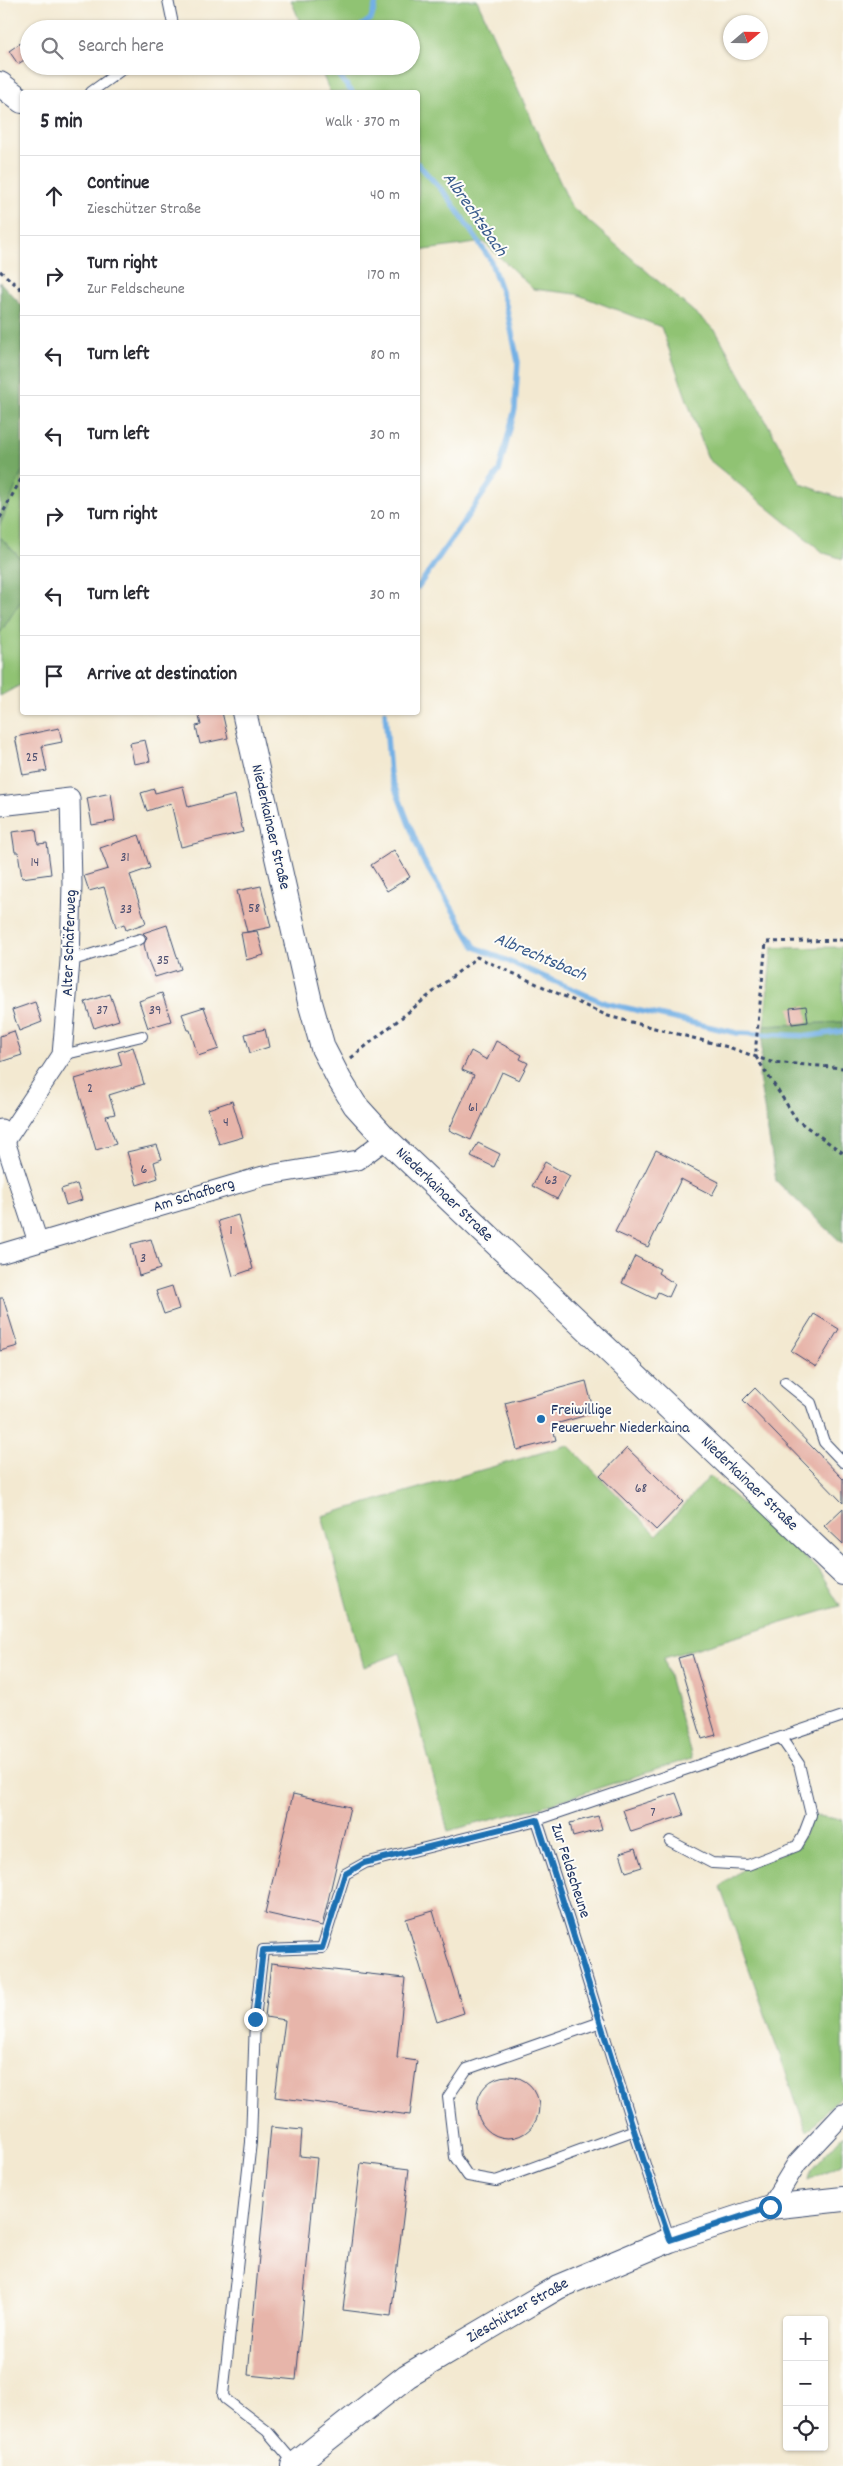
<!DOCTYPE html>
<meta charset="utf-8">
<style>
:root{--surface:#fff;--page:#f7f7f7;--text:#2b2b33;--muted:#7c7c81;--line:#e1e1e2}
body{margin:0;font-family:Dekko,sans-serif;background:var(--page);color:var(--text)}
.controls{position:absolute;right:15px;bottom:15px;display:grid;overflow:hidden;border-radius:5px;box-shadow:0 1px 4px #0004}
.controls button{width:45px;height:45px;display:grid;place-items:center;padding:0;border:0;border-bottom:1px solid var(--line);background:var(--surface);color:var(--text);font:25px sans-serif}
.compass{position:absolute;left:723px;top:15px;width:45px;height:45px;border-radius:50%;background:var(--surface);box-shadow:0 1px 4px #0004;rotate:70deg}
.stop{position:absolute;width:15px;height:15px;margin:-11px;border:4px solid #1f6fb2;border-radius:50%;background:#fff}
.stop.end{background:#1f6fb2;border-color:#fff;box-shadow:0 1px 5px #0008}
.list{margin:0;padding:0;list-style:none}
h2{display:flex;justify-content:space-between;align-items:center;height:65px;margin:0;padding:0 20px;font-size:21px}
h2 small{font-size:16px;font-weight:400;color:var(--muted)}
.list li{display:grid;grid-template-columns:32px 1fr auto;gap:15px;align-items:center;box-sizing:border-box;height:80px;padding:0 20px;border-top:1px solid var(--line)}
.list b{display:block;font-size:19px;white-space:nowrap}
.list p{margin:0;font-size:16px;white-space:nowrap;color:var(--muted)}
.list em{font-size:16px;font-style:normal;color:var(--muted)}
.icon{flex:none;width:28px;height:28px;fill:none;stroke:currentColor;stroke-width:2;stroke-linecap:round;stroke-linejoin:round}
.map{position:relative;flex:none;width:843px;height:2466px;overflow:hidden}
.search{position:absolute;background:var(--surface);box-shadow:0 1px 4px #0004;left:20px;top:20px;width:400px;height:55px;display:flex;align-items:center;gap:12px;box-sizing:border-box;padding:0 18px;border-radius:28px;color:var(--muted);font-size:19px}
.panel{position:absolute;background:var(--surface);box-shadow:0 1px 4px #0004;left:20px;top:90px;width:400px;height:625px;border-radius:5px}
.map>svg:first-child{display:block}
</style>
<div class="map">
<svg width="843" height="2466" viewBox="0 0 843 2466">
<rect width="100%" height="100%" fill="#fdfcf7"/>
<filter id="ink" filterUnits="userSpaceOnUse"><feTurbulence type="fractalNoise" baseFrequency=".02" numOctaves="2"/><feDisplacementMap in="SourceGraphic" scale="10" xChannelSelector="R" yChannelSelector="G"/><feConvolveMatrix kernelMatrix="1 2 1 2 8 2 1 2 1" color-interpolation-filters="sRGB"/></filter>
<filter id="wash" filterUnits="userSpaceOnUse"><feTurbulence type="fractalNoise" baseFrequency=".0096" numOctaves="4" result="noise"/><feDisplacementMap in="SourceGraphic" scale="20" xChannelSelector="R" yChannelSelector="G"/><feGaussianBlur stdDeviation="1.12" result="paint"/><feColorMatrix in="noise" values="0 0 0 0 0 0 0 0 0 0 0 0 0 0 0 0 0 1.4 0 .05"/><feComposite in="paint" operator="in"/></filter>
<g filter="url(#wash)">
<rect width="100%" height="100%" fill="#f3e9d1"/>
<g fill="#90c373" stroke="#567968">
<path d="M291,0h186l94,206 145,125 85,153 42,15v60l-19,-6 -116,-94 -47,-132 -85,-33 -43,-5 -49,-47 -66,9v-159h-88l-11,-26h92v-37h-108z"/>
<path d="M22,471v89l-22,-23v-12z"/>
<path d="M22,599v85l-22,12v-63z"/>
<path d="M843,947v75l-79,4 8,-78z"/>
<path d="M568,1445l89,90 53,-59 107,92 23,38 -176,52 28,100 -152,49 -92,24 -48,-178 -36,14 -42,-151z"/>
<path d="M812,1815l31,5v273l-36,39 -87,-245 27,-21 51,-19z"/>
<path d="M843,2135v28l-34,17 2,-10z"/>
</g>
<g fill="#74a965" stroke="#486c62">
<path d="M0,282l22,24v165l-22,54z"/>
<path d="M0,537l22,23v39l-22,34z"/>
<path d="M843,1022v222l-67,-63 -17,-103 5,-52z"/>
</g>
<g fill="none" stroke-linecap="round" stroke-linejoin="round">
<g stroke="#73b0e5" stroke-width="5.5">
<path d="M357,29l14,-10 5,-16 -1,-3"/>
<path d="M331,66l21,26"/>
<path d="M418,164l30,33 42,62 16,46 12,57 -3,47 -16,62 -81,116"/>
<path d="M385,712l5,63 33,85 52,87 130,56 132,30 73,3 33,-5"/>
</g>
</g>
<g id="blocks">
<g fill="#e7b5aa">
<path d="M22,42l7,10v5l-11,7 -9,-13z"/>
<path d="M198,712h24l6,26 -28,6 -4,-18 5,-1z"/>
<path d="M59,728l3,14 -20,4 5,25 -24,4 -8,-38z"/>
<path d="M145,740l5,21 -16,3 -4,-21z"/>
<path d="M183,786l5,21 47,-12 8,37 -62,15 -10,-44 -24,8 -6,-18 13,-4 1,4z"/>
<path d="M111,793l4,28 -23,4 -5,-27z"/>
<path d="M36,829l2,15 9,-1 4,31 -29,4 -4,-26h-3l-3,-20z"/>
<path d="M139,835l11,33 -20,7 16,48 -20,7 -2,-6 -8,3 -12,-40 -15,4 -5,-15 24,-7 -8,-21z"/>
<path d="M394,850l16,27 -23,14 -16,-26z"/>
<path d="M261,886l10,41 -24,5 -10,-41z"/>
<path d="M167,925l14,44 -26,8 -8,-19 -3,-14 3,-7 -4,-4z"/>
<path d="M257,931l7,24 -18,5 -5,-27z"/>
<path d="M162,993l9,28 -23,7 -9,-27z"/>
<path d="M110,994l9,26 -25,8 -9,-26z"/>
<path d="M35,1002l7,20 -23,9 -7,-21z"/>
<path d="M806,1006l2,16 -16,2 -2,-16z"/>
<path d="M204,1007l15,42 -21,7 -8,-26h-2l-6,-16z"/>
<path d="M265,1029l4,18 -19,6 -5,-19z"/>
<path d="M14,1031l8,24 -22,7v-26z"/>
<path d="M496,1041l26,14 -2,4 8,4 -9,17 -17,-8 -31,68 -22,-10 25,-55 -12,-5 9,-19 16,9z"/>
<path d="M133,1047l11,37 -35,11 6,19 -9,2 10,28 -20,6 -21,-71 47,-14 -4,-13z"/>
<path d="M232,1101l11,36 -24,7 -11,-35z"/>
<path d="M478,1143l22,11 -6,13 -23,-11z"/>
<path d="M157,1145l5,14 -8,3 4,16 -21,7 -10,-33z"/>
<path d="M656,1150l63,32 -7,13 -31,-16 -33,68 -33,-15z"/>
<path d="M545,1162l25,14 -13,23 -25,-13z"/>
<path d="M77,1184l5,16 -16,5 -5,-16z"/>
<path d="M238,1215l15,54 -20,7 -15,-55z"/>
<path d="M151,1239l9,30 -21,7 -8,-32z"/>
<path d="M635,1256l25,13 -2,4 17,11 -6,13 -11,-5 -3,7 -33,-16z"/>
<path d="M172,1286l7,23 -15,5 -8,-23z"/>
<path d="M0,1298h3l15,48 -18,5z"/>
<path d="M814,1314l25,15 -23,38 -25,-16z"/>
<path d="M586,1381l8,32 -42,12 4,15 -39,10 -12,-47z"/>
<path d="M755,1388l88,91v24l-100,-103z"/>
<path d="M627,1448l56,54 -27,28 -56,-54z"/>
<path d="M843,1508v36l-19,-18z"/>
<path d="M692,1654l24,81 -14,4 -24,-81z"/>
<path d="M676,1793l8,22 -53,17 -8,-22z"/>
<path d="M293,1794l57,13 -28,119 -57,-13z"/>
<path d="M598,1816l4,13 -29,8 -3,-14z"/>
<path d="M636,1848l6,19 -16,5 -6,-19z"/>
<path d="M433,1911l31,102 -27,9 -31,-103z"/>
<path d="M271,1963l134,15 -8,80 20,3 -7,54 -135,-18 10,-77 -20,-3z"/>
<circle cx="508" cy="2107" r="31"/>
<path d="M271,2127l31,3 -2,26 17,2 -21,222 -48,-5z"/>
<path d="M361,2163l48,6 -18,147 -48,-6z"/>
</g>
</g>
</g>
<g filter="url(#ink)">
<use href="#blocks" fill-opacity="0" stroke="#3b4b6f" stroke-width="1"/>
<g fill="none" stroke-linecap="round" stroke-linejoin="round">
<g stroke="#3b4b6f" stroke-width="12">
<g id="service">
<path d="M168,0l6,29"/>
<path d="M91,92l36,-26"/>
<path d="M70,961l70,-22"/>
<path d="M62,1055l80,-19"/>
<path d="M785,1382l26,21 13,39 19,20"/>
<path d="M670,1841l42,22 36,2 49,-19 6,-10 8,-21 -12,-51 -18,-26"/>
<path d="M601,2022l-134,47 -19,28 7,60 13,19 28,5 136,-50"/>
<path d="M670,2240c-48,-139 -87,-281 -133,-420l306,-104"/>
<path d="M295,2464l-28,-33 -42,-32 -2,-4 28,-253 4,-123 8,-69 59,-2 23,-74 20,-11 172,-43"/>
</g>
</g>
<g stroke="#3b4b6f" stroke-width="21">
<g id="minor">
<path d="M0,806l70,-8 2,86 -2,77 -8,94 -57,86"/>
<path d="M1,1129l37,113"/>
<path d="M0,1254l263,-78 95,-16 28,-21"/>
<path d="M770,2207l27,-44 46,-49"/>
</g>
</g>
<g stroke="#3b4b6f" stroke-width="26">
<g id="tertiary">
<path d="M0,84l22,17"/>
<path d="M244,712l66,290 13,46 16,31 16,26 31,34 457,434"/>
<path d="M293,2466l114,-90 151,-89 112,-47 100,-33 73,-8"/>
</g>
</g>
<g stroke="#3b4b6f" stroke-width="3" stroke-dasharray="4 4" stroke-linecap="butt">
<path d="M0,271l22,19"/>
<path d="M0,518l22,-41"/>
<path d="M843,940l-77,2 -10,102v13l41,63 46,33"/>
<path d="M351,1058l126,-101 131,59 120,31 43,15 72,6"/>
</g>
<use href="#service" stroke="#fff" stroke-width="10"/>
<use href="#minor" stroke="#fff" stroke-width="19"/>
<use href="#tertiary" stroke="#fff" stroke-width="24"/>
</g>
</g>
<g fill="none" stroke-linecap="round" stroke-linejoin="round" filter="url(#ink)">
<path stroke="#1f6fb2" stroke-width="6" d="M255,2019l8,-69 59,-2 23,-74 19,-11 173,-43c46,139 85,281 133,420l100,-33"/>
</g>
<circle fill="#1f6fb2" stroke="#fdfcf7" stroke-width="2" cx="541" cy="1419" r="5"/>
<g text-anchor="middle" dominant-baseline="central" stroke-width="4" stroke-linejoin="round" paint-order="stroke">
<g font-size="14" fill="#4e5071">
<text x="32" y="758">25</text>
<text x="125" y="858">31</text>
<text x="35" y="863">14</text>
<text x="254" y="909">58</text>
<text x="126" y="910">33</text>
<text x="163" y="961">35</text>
<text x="102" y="1011">37</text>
<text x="155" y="1011">39</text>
<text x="90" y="1089">2</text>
<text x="473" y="1108">61</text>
<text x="226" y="1123">4</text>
<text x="144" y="1170">6</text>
<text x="551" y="1181">63</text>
<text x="231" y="1231">1</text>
<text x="143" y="1259">3</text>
<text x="641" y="1489">68</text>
<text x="653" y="1813">7</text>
</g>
<g font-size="16" fill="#1b2f5e" stroke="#fdfcf7">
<text transform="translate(270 827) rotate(77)">Niederkainaer Straße</text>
<text transform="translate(70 943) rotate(-88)">Alter Schäferweg</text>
<text transform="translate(444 1195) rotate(44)">Niederkainaer Straße</text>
<text transform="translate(194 1196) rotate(-17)">Am Schafberg</text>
<text transform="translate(749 1484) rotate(44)">Niederkainaer Straße</text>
<text transform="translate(570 1871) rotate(72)">Zur Feldscheune</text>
<text transform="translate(518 2311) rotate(-30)">Zieschützer Straße</text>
</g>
<g font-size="16" fill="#1b2f5e" stroke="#fdfcf7" text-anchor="start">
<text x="551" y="1410">Freiwillige<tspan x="551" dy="18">Feuerwehr Niederkaina</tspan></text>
</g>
<g font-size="18" font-style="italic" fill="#3a5c8d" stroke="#fdfcf7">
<text transform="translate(474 215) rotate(55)">Albrechtsbach</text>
<text transform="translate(540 958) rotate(23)">Albrechtsbach</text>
</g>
</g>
</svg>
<div class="controls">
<button>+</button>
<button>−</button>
<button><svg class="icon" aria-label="locate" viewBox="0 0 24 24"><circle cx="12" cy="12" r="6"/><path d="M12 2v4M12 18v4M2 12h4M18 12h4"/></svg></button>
</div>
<svg class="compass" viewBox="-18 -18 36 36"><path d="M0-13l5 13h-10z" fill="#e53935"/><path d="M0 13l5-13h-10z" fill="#7c7c81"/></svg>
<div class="stop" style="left:770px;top:2207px"></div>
<div class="stop end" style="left:255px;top:2019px"></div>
<div class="search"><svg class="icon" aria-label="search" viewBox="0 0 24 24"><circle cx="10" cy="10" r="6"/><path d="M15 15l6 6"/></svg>Search here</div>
<section class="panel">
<h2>5 min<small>Walk · 370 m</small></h2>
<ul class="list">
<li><svg class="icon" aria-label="ahead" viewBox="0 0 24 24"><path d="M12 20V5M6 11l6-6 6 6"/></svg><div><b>Continue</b><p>Zieschützer Straße</p></div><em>40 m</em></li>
<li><svg class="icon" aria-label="right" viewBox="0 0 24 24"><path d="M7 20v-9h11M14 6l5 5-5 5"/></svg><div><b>Turn right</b><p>Zur Feldscheune</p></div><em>170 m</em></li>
<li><svg class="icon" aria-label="left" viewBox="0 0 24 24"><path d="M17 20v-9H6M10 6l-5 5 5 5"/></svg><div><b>Turn left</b></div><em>80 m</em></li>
<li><svg class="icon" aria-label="left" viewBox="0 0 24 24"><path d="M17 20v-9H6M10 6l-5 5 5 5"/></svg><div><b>Turn left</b></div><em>30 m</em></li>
<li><svg class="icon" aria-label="right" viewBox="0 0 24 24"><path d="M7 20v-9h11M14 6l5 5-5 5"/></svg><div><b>Turn right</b></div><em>20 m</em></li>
<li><svg class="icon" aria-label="left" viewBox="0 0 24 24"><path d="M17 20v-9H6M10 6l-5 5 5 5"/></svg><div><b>Turn left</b></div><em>30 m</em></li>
<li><svg class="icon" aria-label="arrive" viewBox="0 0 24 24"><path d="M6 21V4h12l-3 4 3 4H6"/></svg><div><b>Arrive at destination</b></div></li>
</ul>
</section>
</div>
